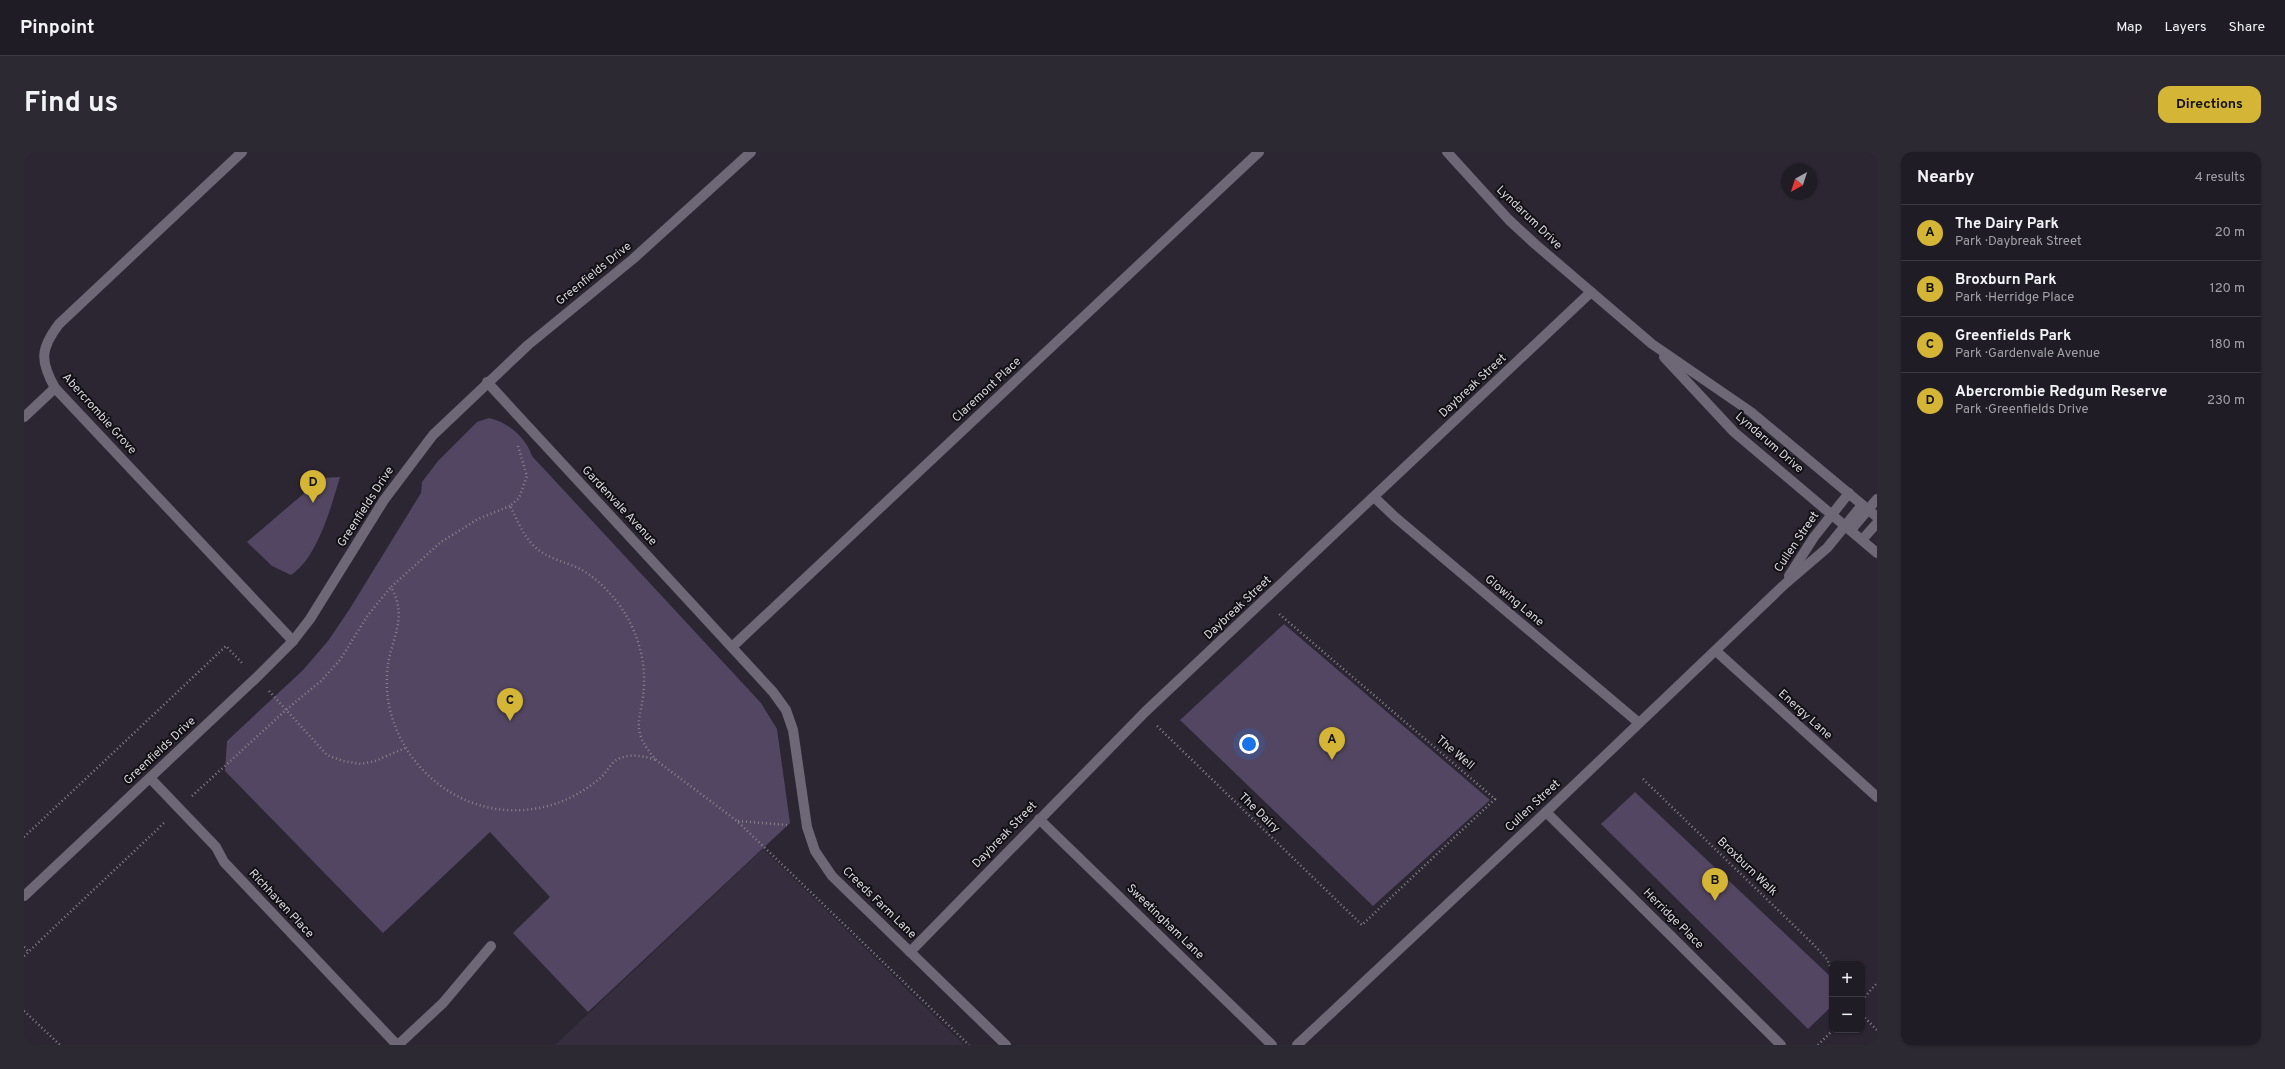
<!DOCTYPE html>
<meta charset="utf-8">
<style>
:root{--surface:#201c26;--page:#2d2932;--text:#f1f3f6;--muted:#a2a1a7;--line:#3d3a43;--accent:#d4b535}
body{margin:0;font-family:Overpass,sans-serif;background:var(--page);color:var(--text)}
.controls{position:absolute;right:12px;bottom:12px;display:grid;overflow:hidden;border-radius:8px;box-shadow:0 1px 3px #0004}
.controls button{width:36px;height:36px;display:grid;place-items:center;padding:0;border:0;border-bottom:1px solid var(--line);background:var(--surface);color:var(--text);font:20px sans-serif}
.compass{position:absolute;left:1757px;top:12px;width:36px;height:36px;border-radius:50%;background:var(--surface);box-shadow:0 1px 3px #0004;rotate:219deg}
.you{position:absolute;left:1225px;top:592px;width:14px;height:14px;margin:-10px;border:3px solid #fff;border-radius:50%;background:#1a73e8;box-shadow:0 0 0 6px #1a73e833}
.badge{display:grid;place-items:center;width:26px;height:26px;border-radius:50%;background:var(--accent);color:#111;font-size:13px;font-weight:700}
.pin{position:absolute;translate:-50% -33px;filter:drop-shadow(0 1px 2px #0008)}
.pin::after{content:'';position:absolute;top:21px;width:14px;height:12px;background:inherit;clip-path:polygon(0 0,100% 0,50% 100%)}
.list{margin:0;padding:0;list-style:none}
h2{display:flex;justify-content:space-between;align-items:center;height:52px;margin:0;padding:0 16px;font-size:17px}
h2 small{font-size:13px;font-weight:400;color:var(--muted)}
.list li{display:grid;grid-template-columns:26px 1fr auto;gap:12px;align-items:center;box-sizing:border-box;height:56px;padding:0 16px;border-top:1px solid var(--line)}
.list b{display:block;font-size:15px;white-space:nowrap}
.list p{margin:0;font-size:13px;white-space:nowrap;color:var(--muted)}
.list em{font-size:13px;font-style:normal;color:var(--muted)}
.map{position:relative;flex:none;width:1853px;height:893px;overflow:hidden;border-radius:12px}
header{display:flex;align-items:center;gap:24px;box-sizing:border-box;height:56px;padding:0 20px;background:var(--surface);border-bottom:1px solid var(--line)}
header strong{font-size:19px}
nav{display:flex;gap:22px;margin-inline-start:auto;font-size:14px}
.intro{display:flex;align-items:center;justify-content:space-between;box-sizing:border-box;height:96px;padding:0 24px}
h1{margin:0;font-size:28px}
.button{padding:10px 18px;border-radius:12px;background:var(--accent);color:#111;font-size:14px;font-weight:700}
main{display:flex;gap:24px;padding:0 24px}
aside{flex:1;background:var(--surface);border-radius:12px;box-shadow:0 1px 3px #0004}
.map>svg:first-child{display:block}
</style>
<header>
<strong>Pinpoint</strong>
<nav><a>Map</a><a>Layers</a><a>Share</a></nav>
</header>
<div class="intro"><h1>Find us</h1><a class="button">Directions</a></div>
<main>
<div class="map">
<svg width="1853" height="893" viewBox="0 0 1853 893">
<rect width="100%" height="100%" fill="#2b2632"/>
<path fill="#362e3f" d="M739,697l201,196h-409z"/>
<g fill="#534662">
<path d="M465,266c19,4 37,20 43,38l229,247 16,26 13,94 -202,189 -75,-79 37,-36 -60,-65 -107,101 -158,-162 2,-30 76,-71 25,-29 21,-31 72,-117 1,-11 16,-21 39,-39z"/>
<path d="M316,325c-9,30 -22,80 -49,98l-19,-9 -25,-24 75,-64z"/>
<path d="M1260,472l206,176 -117,106 -193,-186z"/>
<path d="M1611,640l197,186v28l-24,23 -207,-205z"/>
</g>
<g fill="none" stroke-linecap="round" stroke-linejoin="round">
<g stroke="#88848e" stroke-width="2.5" stroke-dasharray="1 3" stroke-linecap="butt">
<path d="M494,294l9,30 -8,22 -9,8c7,13 12,28 23,39 12,13 30,16 45,23 19,9 37,29 48,47 11,19 19,44 18,67 0,37 -18,44 13,79l80,60 232,224"/>
<path d="M486,354l-32,13 -37,23 -50,45c19,34 -3,54 -4,88 -4,68 51,131 120,135 34,2 66,-9 92,-31 7,-5 11,-16 19,-20 13,-6 25,-3 38,1"/>
<path d="M245,539l58,64 16,6 18,3 14,-3 30,-13"/>
<path d="M1133,574l205,199 133,-126 -217,-186"/>
<path d="M1619,627l170,165 14,15 5,12"/>
<path d="M168,644l95,-87 34,-28 19,-21 28,-45 23,-28"/>
<path d="M714,669l49,4"/>
<path d="M0,685l202,-191 16,17"/>
<path d="M0,795l5,5"/>
<path d="M0,804l142,-135"/>
<path d="M1838,848l15,-17"/>
<path d="M0,859l36,34"/>
<path d="M1838,863l15,15"/>
<path d="M1794,893l15,-15"/>
</g>
<g stroke="#6d6776" stroke-width="10">
<path d="M218,0l-183,172c-19,25 -19,37 -4,64l238,253"/>
<path d="M1423,0l62,68 26,24 117,100 99,68 126,105"/>
<path d="M1640,205l70,75 143,121"/>
<path d="M463,230l286,310 13,18 7,20 14,97 8,24 17,25 174,169"/>
<path d="M0,265l31,-29"/>
<path d="M1350,345l21,20 244,206"/>
<path d="M1827,378l26,-31"/>
<path d="M1838,388l15,-17"/>
<path d="M1765,424l25,-39 35,-44"/>
<path d="M708,495l527,-495"/>
<path d="M1692,499l161,146"/>
<path d="M126,626l66,69 8,15 173,183"/>
<path d="M1522,660l235,233"/>
<path d="M1015,667l233,226"/>
<path d="M0,744l232,-218 37,-37 17,-22 74,-119 49,-65 95,-90 105,-86 118,-107"/>
<path d="M886,800l235,-240 446,-420"/>
<path d="M374,893l45,-42 48,-57"/>
<path d="M1273,893l249,-233 239,-228 42,-36 35,-43"/>
</g>
</g>
<g text-anchor="middle" dominant-baseline="central" stroke-width="4" stroke-linejoin="round" paint-order="stroke">
<g font-size="12" fill="#d9d6de" stroke="#131015">
<text transform="translate(1505 66) rotate(44)">Lyndarum Drive</text>
<text transform="translate(570 122) rotate(-39)">Greenfields Drive</text>
<text transform="translate(1449 234) rotate(-43)">Daybreak Street</text>
<text transform="translate(963 238) rotate(-43)">Claremont Place</text>
<text transform="translate(75 262) rotate(48)">Abercrombie Grove</text>
<text transform="translate(1745 291) rotate(41)">Lyndarum Drive</text>
<text transform="translate(595 354) rotate(47)">Gardenvale Avenue</text>
<text transform="translate(342 355) rotate(-57)">Greenfields Drive</text>
<text transform="translate(1773 390) rotate(-56)">Cullen Street</text>
<text transform="translate(1490 449) rotate(40)">Glowing Lane</text>
<text transform="translate(1214 456) rotate(-43)">Daybreak Street</text>
<text transform="translate(1781 563) rotate(42)">Energy Lane</text>
<text transform="translate(136 599) rotate(-43)">Greenfields Drive</text>
<text transform="translate(1431 601) rotate(40)">The Well</text>
<text transform="translate(1509 654) rotate(-43)">Cullen Street</text>
<text transform="translate(1235 661) rotate(44)">The Dairy</text>
<text transform="translate(981 683) rotate(-46)">Daybreak Street</text>
<text transform="translate(1723 715) rotate(44)">Broxburn Walk</text>
<text transform="translate(855 751) rotate(44)">Creeds Farm Lane</text>
<text transform="translate(257 752) rotate(47)">Richhaven Place</text>
<text transform="translate(1649 767) rotate(45)">Herridge Place</text>
<text transform="translate(1141 770) rotate(44)">Sweetingham Lane</text>
</g>
</g>
</svg>
<div class="controls">
<button>+</button>
<button>−</button>
</div>
<svg class="compass" viewBox="-18 -18 36 36"><path d="M0-13l5 13h-10z" fill="#e53935"/><path d="M0 13l5-13h-10z" fill="#a2a1a7"/></svg>
<div class="you"></div>
<div class="pin badge" style="left:1308px;top:608px">A</div>
<div class="pin badge" style="left:1691px;top:749px">B</div>
<div class="pin badge" style="left:486px;top:569px">C</div>
<div class="pin badge" style="left:289px;top:351px">D</div>
</div>
<aside>
<h2>Nearby<small>4 results</small></h2>
<ul class="list">
<li><span class="badge">A</span><div><b>The Dairy Park</b><p>Park · Daybreak Street</p></div><em>20 m</em></li>
<li><span class="badge">B</span><div><b>Broxburn Park</b><p>Park · Herridge Place</p></div><em>120 m</em></li>
<li><span class="badge">C</span><div><b>Greenfields Park</b><p>Park · Gardenvale Avenue</p></div><em>180 m</em></li>
<li><span class="badge">D</span><div><b>Abercrombie Redgum Reserve</b><p>Park · Greenfields Drive</p></div><em>230 m</em></li>
</ul>
</aside>
</main>
